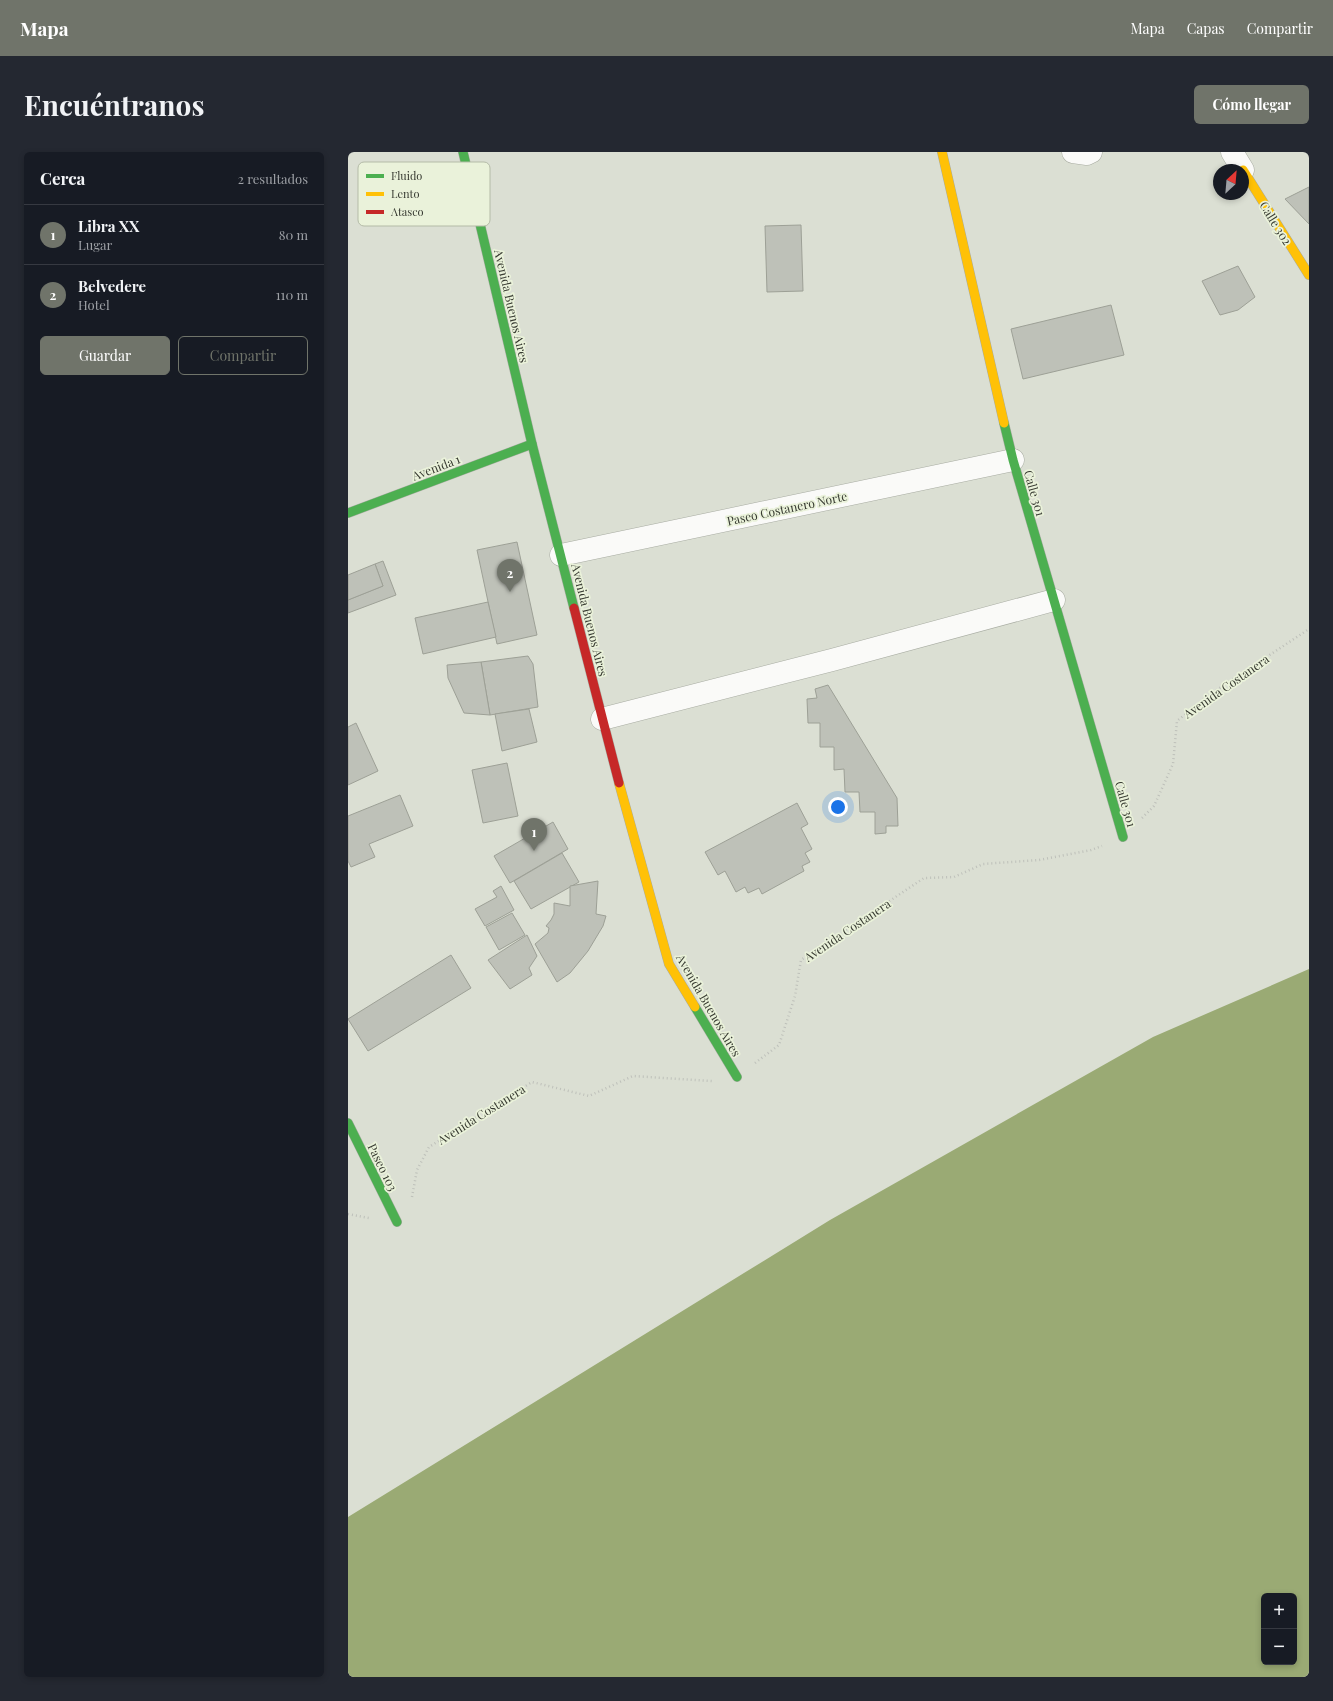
<!DOCTYPE html>
<html lang="es">
<meta charset="utf-8">
<style>
:root{--surface:#171b24;--page:#242831;--text:#f1f3f6;--muted:#9ea1a6;--line:#363941;--accent:#70746a}
body{margin:0;font-family:"Playfair Display",serif;background:var(--page);color:var(--text)}
.controls{position:absolute;right:12px;bottom:12px;display:grid;overflow:hidden;border-radius:6px;box-shadow:0 2px 6px #0003}
.controls button{width:36px;height:36px;display:grid;place-items:center;padding:0;border:0;border-bottom:1px solid var(--line);background:var(--surface);color:var(--text);font:20px sans-serif}
.compass{position:absolute;left:865px;top:12px;width:36px;height:36px;border-radius:50%;background:var(--surface);box-shadow:0 2px 6px #0003;rotate:26deg}
.you{position:absolute;left:490px;top:655px;width:14px;height:14px;margin:-10px;border:3px solid #fff;border-radius:50%;background:#1a73e8;box-shadow:0 0 0 6px #1a73e833}
.badge{display:grid;place-items:center;width:26px;height:26px;border-radius:50%;background:var(--accent);color:#fff;font-size:13px;font-weight:700}
.pin{position:absolute;translate:-50% -33px;filter:drop-shadow(0 1px 2px #0008)}
.pin::after{content:'';position:absolute;top:21px;width:14px;height:12px;background:inherit;clip-path:polygon(0 0,100% 0,50% 100%)}
.list{margin:0;padding:0;list-style:none}
h2{display:flex;justify-content:space-between;align-items:center;height:52px;margin:0;padding:0 16px;font-size:17px}
h2 small{font-size:13px;font-weight:400;color:var(--muted)}
.list li{display:grid;grid-template-columns:26px 1fr auto;gap:12px;align-items:center;box-sizing:border-box;height:60px;padding:0 16px;border-top:1px solid var(--line)}
.list b{display:block;font-size:15px;white-space:nowrap}
.list p{margin:0;font-size:13px;white-space:nowrap;color:var(--muted)}
.list em{font-size:13px;font-style:normal;color:var(--muted)}
.actions{display:flex;gap:8px;padding:12px 16px}
.actions a{flex:1;padding:9px 0;border:1px solid var(--accent);border-radius:6px;text-align:center;font-size:14px;color:var(--accent)}
.actions .main{background:var(--accent);color:#fff}
.map{position:relative;flex:none;width:961px;height:1525px;overflow:hidden;border-radius:6px}
header{display:flex;align-items:center;gap:24px;box-sizing:border-box;height:56px;padding:0 20px;background:var(--accent);color:#fff}
header strong{font-size:19px}
nav{display:flex;gap:22px;margin-inline-start:auto;font-size:14px}
.intro{display:flex;align-items:center;justify-content:space-between;box-sizing:border-box;height:96px;padding:0 24px}
h1{margin:0;font-size:28px}
.button{padding:10px 18px;border-radius:6px;background:var(--accent);color:#fff;font-size:14px;font-weight:700}
main{display:flex;gap:24px;padding:0 24px}
aside{flex:1;background:var(--surface);border-radius:6px;box-shadow:0 2px 6px #0003}
.map>svg:first-child{display:block}
</style>
<header>
<strong>Mapa</strong>
<nav><a>Mapa</a><a>Capas</a><a>Compartir</a></nav>
</header>
<div class="intro"><h1>Encuéntranos</h1><a class="button">Cómo llegar</a></div>
<main>
<aside>
<h2>Cerca<small>2 resultados</small></h2>
<ul class="list">
<li><span class="badge">1</span><div><b>Libra XX</b><p>Lugar</p></div><em>80 m</em></li>
<li><span class="badge">2</span><div><b>Belvedere</b><p>Hotel</p></div><em>110 m</em></li>
</ul>
<div class="actions"><a class="main">Guardar</a><a>Compartir</a></div>
</aside>
<div class="map">
<svg width="961" height="1525" viewBox="0 0 961 1525">
<rect width="100%" height="100%" fill="#dbdfd3"/>
<path fill="#9aaa74" fill-rule="evenodd" d="M961,817v708h-961v-160l482,-297 323,-183zM916,1444h30v66h-30z"/>
<g fill="#bec1b8" stroke="#9da096">
<path d="M961,35v37l-24,-25z"/>
<path d="M453,73l2,66 -36,1 -2,-66z"/>
<path d="M890,114l17,31 -17,13 -18,5 -18,-34z"/>
<path d="M763,153l13,50 -101,24 -12,-50z"/>
<path d="M169,390l20,93 -40,9 -20,-94z"/>
<path d="M35,409l13,34 -48,18v-13l35,-14 -8,-22z"/>
<path d="M27,412l8,22 -35,14v-25z"/>
<path d="M140,450l8,35 -73,17 -8,-36z"/>
<path d="M180,504l5,8 5,43 -48,8 -9,-53z"/>
<path d="M133,510l9,53 -26,-2 -16,-35 -1,-13z"/>
<path d="M480,533l69,113 1,28h-12v7l-11,1v-22h-15l-1,-20h-14l-1,-23 -10,1v-23h-14v-24h-12l-1,-24 10,-1 -2,-9z"/>
<path d="M181,557l8,33 -35,9 -7,-37z"/>
<path d="M8,571l22,48 -30,14v-58z"/>
<path d="M159,611l11,53 -35,7 -11,-53z"/>
<path d="M52,643l13,31 -44,18 6,13 -24,10 -3,-6v-45z"/>
<path d="M449,651l11,21 -7,4 11,21 -7,4 5,9 -8,4 2,5 -42,23 -3,-6 -11,5 -3,-6 -9,5 -11,-21 -7,4 -13,-23z"/>
<path d="M205,670l15,27 -58,34 -16,-27z"/>
<path d="M214,701l17,29 -48,27 -17,-28z"/>
<path d="M250,729l-2,33 10,2 -3,10 -15,25 -18,22 -13,9 -22,-38 13,-11 1,-5 -3,-2 5,-6 3,-6v-11l16,3v-20z"/>
<path d="M153,734l13,24 -29,16 -10,-17 22,-12 -4,-6z"/>
<path d="M164,761l13,22 -26,15 -13,-23z"/>
<path d="M179,783l10,21 -8,12 3,7 -22,14 -22,-29z"/>
<path d="M103,803l20,33 -103,63 -20,-32z"/>
</g>
<g fill="none" stroke-linecap="round" stroke-linejoin="round">
<g stroke="#a8aca2" stroke-width="23">
<g id="street">
<path d="M725,0l14,2 4,-2"/>
<path d="M884,0l11,18"/>
<path d="M213,403l452,-95"/>
<path d="M254,567l230,-59 222,-60"/>
</g>
</g>
<g stroke="#a8aca2" stroke-width="10">
<g id="fast">
<path d="M115,0l69,292 42,164"/>
<path d="M656,271l9,37 110,377"/>
<path d="M0,361l184,-69"/>
<path d="M347,855l42,70"/>
<path d="M0,971l49,99"/>
</g>
</g>
<g stroke="#a8aca2" stroke-width="10">
<g id="slow">
<path d="M594,0l62,271"/>
<path d="M895,18l66,105"/>
<path d="M271,631l50,181 26,43"/>
</g>
</g>
<g stroke="#a8aca2" stroke-width="10">
<path id="jam" d="M226,456l45,175"/>
</g>
<g stroke="#bec0ba" stroke-width="2.5" stroke-dasharray="1 3" stroke-linecap="butt">
<path d="M794,666l12,-12 19,-42 4,-43 32,-26 100,-66"/>
<path d="M407,911l24,-18 16,-49 6,-36 123,-82 30,-1 29,-13 56,-4 52,-10 11,-4"/>
<path d="M64,1045l5,-27 12,-23 103,-65 57,14 44,-20 79,5"/>
<path d="M0,1062l21,4"/>
</g>
<use href="#street" stroke="#fafaf8" stroke-width="22"/>
<use href="#fast" stroke="#4caf50" stroke-width="9"/>
<use href="#slow" stroke="#ffc107" stroke-width="9"/>
<use href="#jam" stroke="#c62828" stroke-width="9"/>
</g>
<g text-anchor="middle" dominant-baseline="central" stroke-width="3.5" stroke-linejoin="round" paint-order="stroke">
<g font-size="12" fill="#373a31" stroke="#eaf2da">
<text transform="translate(928 71) rotate(58)">Calle 302</text>
<text transform="translate(164 154) rotate(77)">Avenida Buenos Aires</text>
<text transform="translate(88 315) rotate(-21)">Avenida 1</text>
<text transform="translate(687 341) rotate(74)">Calle 301</text>
<text transform="translate(439 356) rotate(-12)">Paseo Costanero Norte</text>
<text transform="translate(242 468) rotate(76)">Avenida Buenos Aires</text>
<text transform="translate(878 534) rotate(-35)">Avenida Costanera</text>
<text transform="translate(778 652) rotate(74)">Calle 301</text>
<text transform="translate(499 778) rotate(-34)">Avenida Costanera</text>
<text transform="translate(361 853) rotate(60)">Avenida Buenos Aires</text>
<text transform="translate(133 962) rotate(-32)">Avenida Costanera</text>
<text transform="translate(35 1015) rotate(64)">Paseo 103</text>
</g>
</g>
<rect x="10" y="10" width="132" height="64" rx="6" fill="#eaf2da" stroke="#b4bba7" stroke-width="1"/>
<rect x="18" y="22" width="18" height="4" fill="#4caf50"/>
<rect x="18" y="40" width="18" height="4" fill="#ffc107"/>
<rect x="18" y="58" width="18" height="4" fill="#c62828"/>
<g font-size="11" fill="#373a31">
<text x="43" y="28">Fluido</text>
<text x="43" y="46">Lento</text>
<text x="43" y="64">Atasco</text>
</g>
</svg>
<div class="controls">
<button>+</button>
<button>−</button>
</div>
<svg class="compass" viewBox="-18 -18 36 36"><path d="M0-13l5 13h-10z" fill="#e53935"/><path d="M0 13l5-13h-10z" fill="#9ea1a6"/></svg>
<div class="you"></div>
<div class="pin badge" style="left:186px;top:699px">1</div>
<div class="pin badge" style="left:162px;top:440px">2</div>
</div>
</main>
